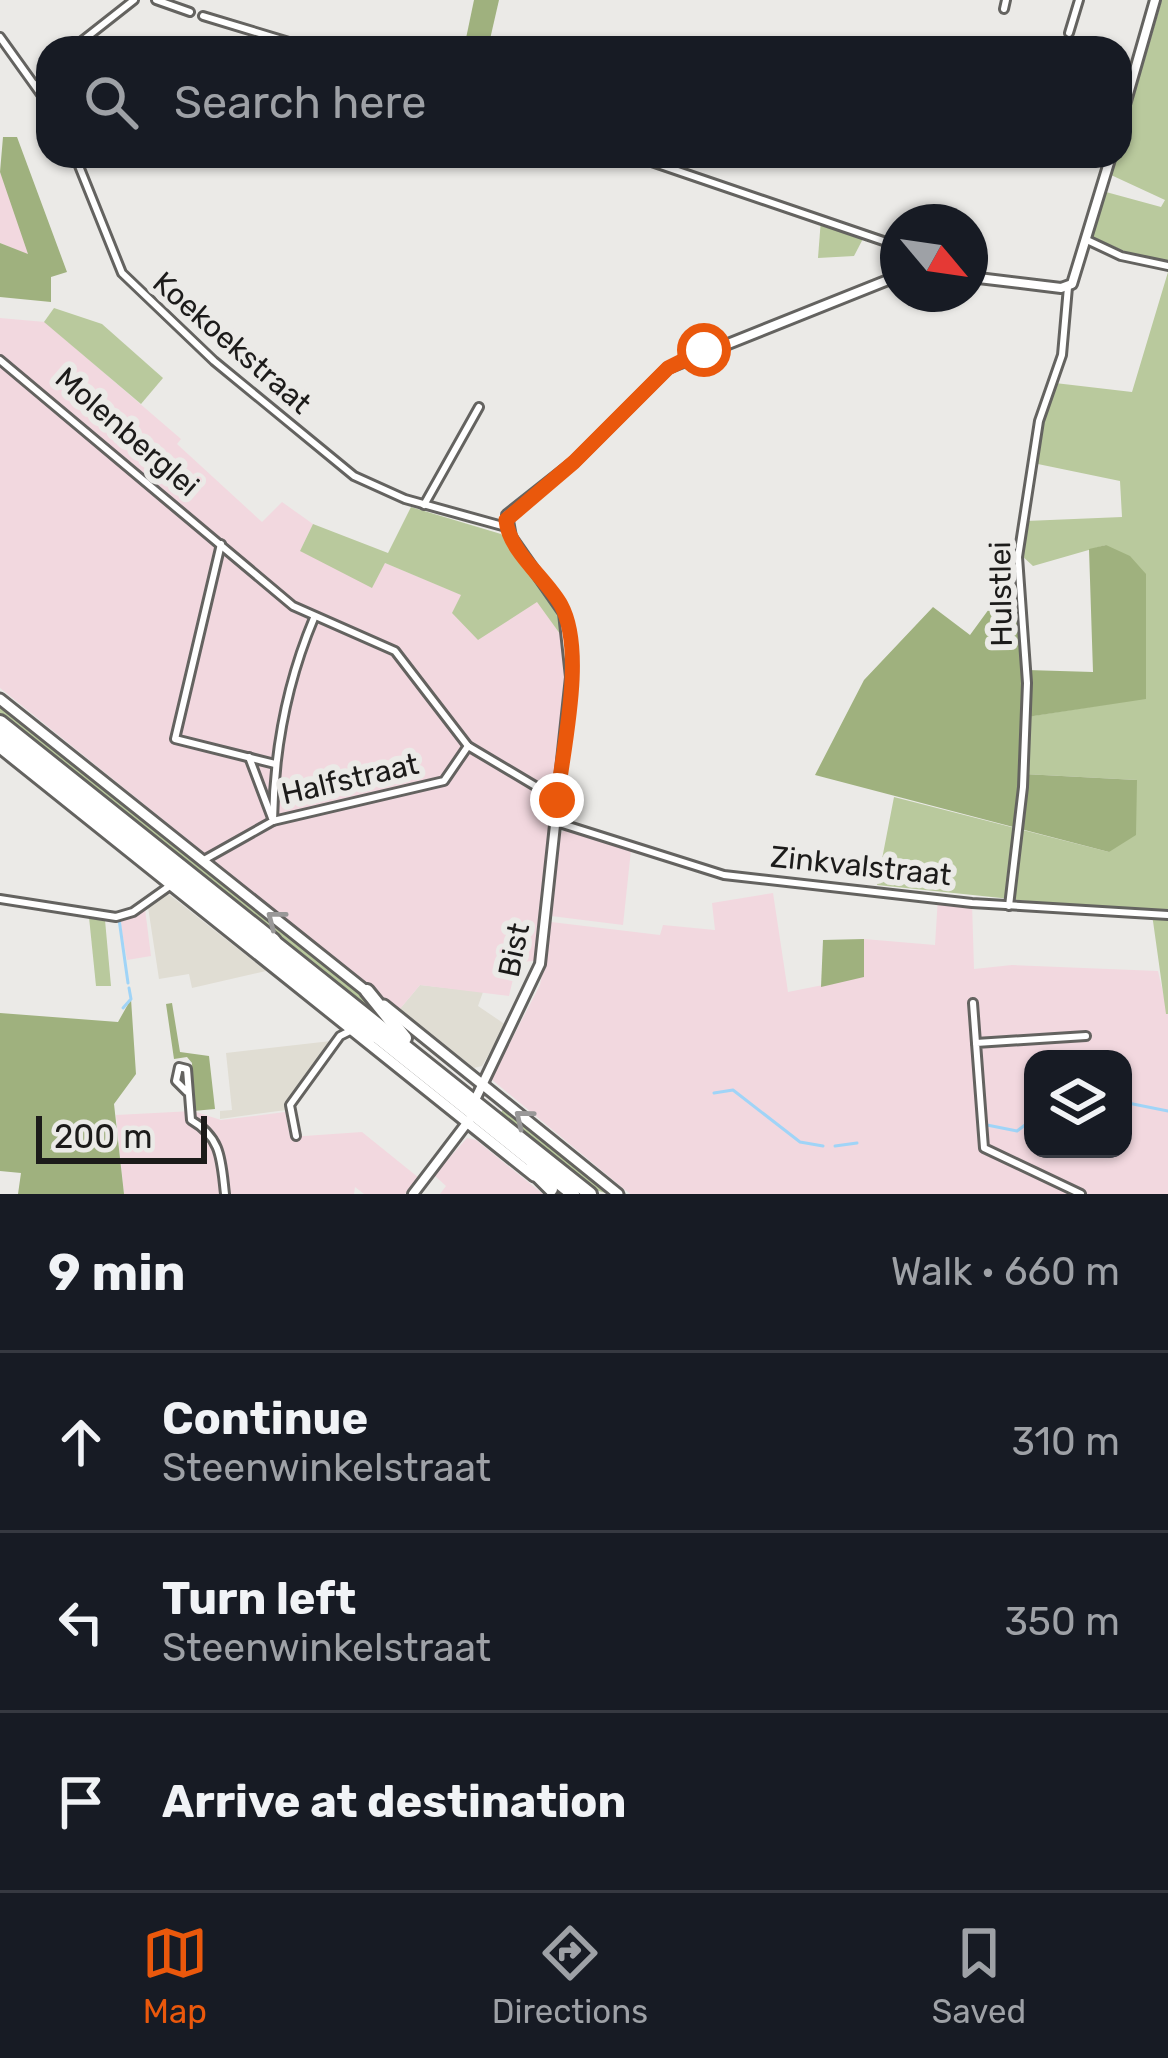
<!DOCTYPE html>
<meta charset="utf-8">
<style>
:root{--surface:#171b24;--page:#242831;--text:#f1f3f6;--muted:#9ea1a6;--line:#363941;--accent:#ea580c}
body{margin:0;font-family:Rubik,sans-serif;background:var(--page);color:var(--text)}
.controls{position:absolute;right:36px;bottom:36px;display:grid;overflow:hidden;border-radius:24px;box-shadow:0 3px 9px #0004}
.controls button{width:108px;height:108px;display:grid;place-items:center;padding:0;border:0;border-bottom:3px solid var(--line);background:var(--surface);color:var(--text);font:60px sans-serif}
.compass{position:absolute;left:880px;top:204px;width:108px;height:108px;border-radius:50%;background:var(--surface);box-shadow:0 3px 9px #0004;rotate:119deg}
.scale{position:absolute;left:36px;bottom:30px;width:171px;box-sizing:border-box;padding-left:12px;border:6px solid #1c1b1a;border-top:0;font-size:33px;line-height:42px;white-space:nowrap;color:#1c1b1a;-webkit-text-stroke:9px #ebeae7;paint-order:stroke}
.stop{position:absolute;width:36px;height:36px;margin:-27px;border:9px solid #ea580c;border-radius:50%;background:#fff}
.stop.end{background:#ea580c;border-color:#fff;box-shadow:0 3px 12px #0008}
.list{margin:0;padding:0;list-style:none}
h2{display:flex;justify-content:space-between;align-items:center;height:156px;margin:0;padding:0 48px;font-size:51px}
h2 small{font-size:39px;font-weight:400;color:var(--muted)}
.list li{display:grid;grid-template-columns:78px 1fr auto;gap:36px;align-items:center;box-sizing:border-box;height:180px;padding:0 48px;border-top:3px solid var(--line)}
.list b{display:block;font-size:45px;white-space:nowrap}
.list p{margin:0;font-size:39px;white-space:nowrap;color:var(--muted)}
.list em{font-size:39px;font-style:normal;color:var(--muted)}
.icon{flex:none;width:66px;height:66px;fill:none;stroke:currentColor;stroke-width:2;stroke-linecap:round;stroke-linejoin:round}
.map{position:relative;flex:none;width:1168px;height:1194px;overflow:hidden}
.search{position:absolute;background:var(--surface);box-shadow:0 3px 9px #0004;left:36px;right:36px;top:36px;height:132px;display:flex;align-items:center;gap:30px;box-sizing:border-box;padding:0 42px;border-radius:36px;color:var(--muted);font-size:45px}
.sheet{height:696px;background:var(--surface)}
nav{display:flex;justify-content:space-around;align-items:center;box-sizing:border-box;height:168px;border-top:3px solid var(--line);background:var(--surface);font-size:33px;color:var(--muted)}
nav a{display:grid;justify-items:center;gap:6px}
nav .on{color:var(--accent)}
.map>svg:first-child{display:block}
</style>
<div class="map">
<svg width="1168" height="1194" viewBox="0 0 1168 1194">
<rect width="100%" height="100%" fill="#ebeae7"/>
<g fill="#e0ddd3">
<path d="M166,892l100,79 -74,17 -3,-14 -30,5 -11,-72z"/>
<path d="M420,985l63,7 -5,14 28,19 -24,41 -8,2 -75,-58z"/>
<path d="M331,1041l-45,69 -66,9v-8l12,-1 -6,-57z"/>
</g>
<g fill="#f2d8df" fill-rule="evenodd">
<path d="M0,172l4,10 25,73 -29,-12z"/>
<path d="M0,318l45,4 136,117 -4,5 85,78 20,-20 31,22 -13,27 85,12 77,32 -9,18 12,8 72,-20 34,48 -37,312 -17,1 -8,34 -89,-11 -21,25 -399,-322z"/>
<path d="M566,828l65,22 -8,75 -72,-9 9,-82z"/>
<path d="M773,893l15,99 75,-15 1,-38 71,6 3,-48 34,6 2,66 38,-4 146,6 10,43v180h-538l-139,-115 49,-94 11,-63 109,13 3,-10 52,5 -3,-27zM1033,1059h90v90h-90z"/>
<path d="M145,909l6,47 -24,4 -7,-40z"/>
<path d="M193,1111l28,9 64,-8 5,25 72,-5 57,46 -14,16h-41l-9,-7 -1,7h-230l-8,-79z"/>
<path d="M467,1138l9,2 67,54h-103l6,-8 -12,-11z"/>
</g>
<g fill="#b9c99d">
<path d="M1162,0h6v262l-33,-6 -42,-19 13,-45 55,15 4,-7 -54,-25z"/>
<path d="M821,219l45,14 -12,23 -36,2z"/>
<path d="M1168,272v742h-2l-14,-100 -275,-29 17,-88 215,55 28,-72 -113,-6 2,-57 120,-19 -40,-153 -73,21 -12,-11 5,-34 96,-4 -2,-36 -87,-18 6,-42 16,-38 77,9z"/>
<path d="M54,308l48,16 61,54 -22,26 -97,-82z"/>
<path d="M411,507l90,27 55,71 12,40 -31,-43 -59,38 -26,-27 9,-18 -76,-32 -13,25 -72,-37 13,-27 75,29z"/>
<path d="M0,703l376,301 19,26 -395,-313z"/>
<path d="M89,917l16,3 6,66h-15z"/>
<path d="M505,1107l109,87c-33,0 -88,-57 -115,-79z"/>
</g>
<g fill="#9fb17e">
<path d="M474,0h25l-11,48h-24z"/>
<path d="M3,137h14l50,135 -16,5v25l-51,-5v-54l28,11 -28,-82z"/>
<path d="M1106,545l24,11 16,18v125l-119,18 -3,57 113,6 -1,55 -27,17 -294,-77 49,-95 69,-73 37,28 27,-37 28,9 2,63 66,2 -4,-123z"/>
<path d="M864,939v38l-43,10 2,-47z"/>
<path d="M131,999l5,75 -22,30 10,90h-106l3,-21 -21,-2v-158l118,9z"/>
<path d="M172,1003l8,49 29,4 6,53 -22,2 -1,-48 -5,-6 -13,2 -8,-55z"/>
</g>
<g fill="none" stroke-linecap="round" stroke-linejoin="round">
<g stroke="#a0d4f7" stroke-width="3">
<path d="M119,919l9,64"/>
<path d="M123,1008l8,-9 -2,-11"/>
<path d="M714,1093l19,-3 67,52 23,4"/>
<path d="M1123,1102l45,9"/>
<path d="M987,1125l30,6 16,-12"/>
<path d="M835,1146l22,-3"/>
</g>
<g stroke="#646360" stroke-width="12">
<g id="minor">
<path d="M156,0l34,12"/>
<path d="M1004,9l2,-9"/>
<path d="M203,16l106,32"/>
<path d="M1069,33l10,-33"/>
<path d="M0,37l48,67"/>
<path d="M73,48l61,-48"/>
<path d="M36,85l12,-11"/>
<path d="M75,156l47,117 92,88 140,115 51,23 101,28"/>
<path d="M634,156l264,90"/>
<path d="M1087,240l34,16 47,10"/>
<path d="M0,360l293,246 102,45 73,95 89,53"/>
<path d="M424,505l55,-98"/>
<path d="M221,544l-46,195 100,25"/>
<path d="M249,757l23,61"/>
<path d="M273,821c1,-69 14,-139 41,-203"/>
<path d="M556,822l168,53 248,28 196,12"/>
<path d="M202,861l71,-40 171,-40 24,-35"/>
<path d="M0,899l116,18 17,-5 38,-27"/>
<path d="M1009,906l14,-119 4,-104 -9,-126 21,-136 23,-66 6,-68"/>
<path d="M973,1003l3,40"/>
<path d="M187,1092l-11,-11 3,-14 8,2 4,51c31,18 30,40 34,74"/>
<path d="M296,1136l-6,-31 50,-69 10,-5"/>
<path d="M1081,1194l-97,-46 -8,-105 110,-7"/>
</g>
</g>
<g stroke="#646360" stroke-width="14">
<g id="tertiary">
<path d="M1120,122l35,-122"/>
<path d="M970,277l91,11 11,-4 39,-128"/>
<path d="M473,1104l67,-140 31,-287 -7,-64 -53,-76 -4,-22 67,-53 94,-94 230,-92"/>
<path d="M413,1194l57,-75"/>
</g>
</g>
<g stroke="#646360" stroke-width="15">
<g id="secondary">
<path d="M0,699l371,296"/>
<path d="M0,748l534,428"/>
<path d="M384,1005l234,189"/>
</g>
</g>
<g stroke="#646360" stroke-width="18">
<g id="trunk">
<path d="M273,941l317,253"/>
<path d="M367,991l38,47"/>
<path d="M375,1035l198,159"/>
<path d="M531,1169l20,20"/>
</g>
</g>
<g stroke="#646360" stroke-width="20">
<g id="motorway">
<path d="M0,723l273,218"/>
<path d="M0,736l375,299"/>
</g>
</g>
<use href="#minor" stroke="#fff" stroke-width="6"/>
<use href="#tertiary" stroke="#fff" stroke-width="8"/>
<use href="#secondary" stroke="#fff" stroke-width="9"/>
<use href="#trunk" stroke="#fff" stroke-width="12"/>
<use href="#motorway" stroke="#fff" stroke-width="14"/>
</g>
<defs><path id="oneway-chevron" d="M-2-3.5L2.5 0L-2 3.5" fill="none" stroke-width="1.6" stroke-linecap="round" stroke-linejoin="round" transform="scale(3)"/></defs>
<g stroke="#999898">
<use href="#oneway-chevron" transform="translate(275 919) rotate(-142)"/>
<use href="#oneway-chevron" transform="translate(523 1118) rotate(-141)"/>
</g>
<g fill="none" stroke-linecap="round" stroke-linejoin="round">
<path stroke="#ea580c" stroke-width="15" d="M557,800c6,-52 29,-149 4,-195 -15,-27 -52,-53 -55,-85l68,-58 94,-94 36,-18"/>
</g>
<g text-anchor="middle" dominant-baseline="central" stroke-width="12" stroke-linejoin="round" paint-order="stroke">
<g font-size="30" fill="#1c1b1a" stroke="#ebeae7">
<text transform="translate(232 343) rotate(41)">Koekoekstraat</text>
<text transform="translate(127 432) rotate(41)">Molenberglei</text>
<text transform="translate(1001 594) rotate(-91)">Hulstlei</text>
<text transform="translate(350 779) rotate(-13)">Halfstraat</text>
<text transform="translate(861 866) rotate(6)">Zinkvalstraat</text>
<text transform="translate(514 950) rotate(-78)">Bist</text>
</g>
</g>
</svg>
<div class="controls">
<button><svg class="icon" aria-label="layers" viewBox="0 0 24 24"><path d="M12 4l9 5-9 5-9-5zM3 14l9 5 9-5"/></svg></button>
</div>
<svg class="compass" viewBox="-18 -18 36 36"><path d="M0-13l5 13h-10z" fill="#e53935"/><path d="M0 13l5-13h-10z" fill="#9ea1a6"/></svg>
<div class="scale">200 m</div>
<div class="stop" style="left:704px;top:350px"></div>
<div class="stop end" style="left:557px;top:800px"></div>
<div class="search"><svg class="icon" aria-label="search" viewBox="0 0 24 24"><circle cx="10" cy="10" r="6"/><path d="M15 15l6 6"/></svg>Search here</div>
</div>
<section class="sheet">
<h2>9 min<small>Walk · 660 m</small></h2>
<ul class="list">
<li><svg class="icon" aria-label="ahead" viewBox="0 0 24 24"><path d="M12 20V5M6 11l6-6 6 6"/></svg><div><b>Continue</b><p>Steenwinkelstraat</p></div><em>310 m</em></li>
<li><svg class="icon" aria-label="left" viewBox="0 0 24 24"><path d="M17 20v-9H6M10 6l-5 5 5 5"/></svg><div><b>Turn left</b><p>Steenwinkelstraat</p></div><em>350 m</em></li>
<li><svg class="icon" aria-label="arrive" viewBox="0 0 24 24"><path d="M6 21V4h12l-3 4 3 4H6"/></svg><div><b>Arrive at destination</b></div></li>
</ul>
</section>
<nav>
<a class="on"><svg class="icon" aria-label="map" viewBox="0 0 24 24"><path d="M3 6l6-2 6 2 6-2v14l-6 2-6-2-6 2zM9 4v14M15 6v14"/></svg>Map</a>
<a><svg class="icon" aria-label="directions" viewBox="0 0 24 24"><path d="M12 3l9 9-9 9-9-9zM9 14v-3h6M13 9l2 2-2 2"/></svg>Directions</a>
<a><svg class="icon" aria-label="saved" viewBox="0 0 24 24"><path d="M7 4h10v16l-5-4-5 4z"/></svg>Saved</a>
</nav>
